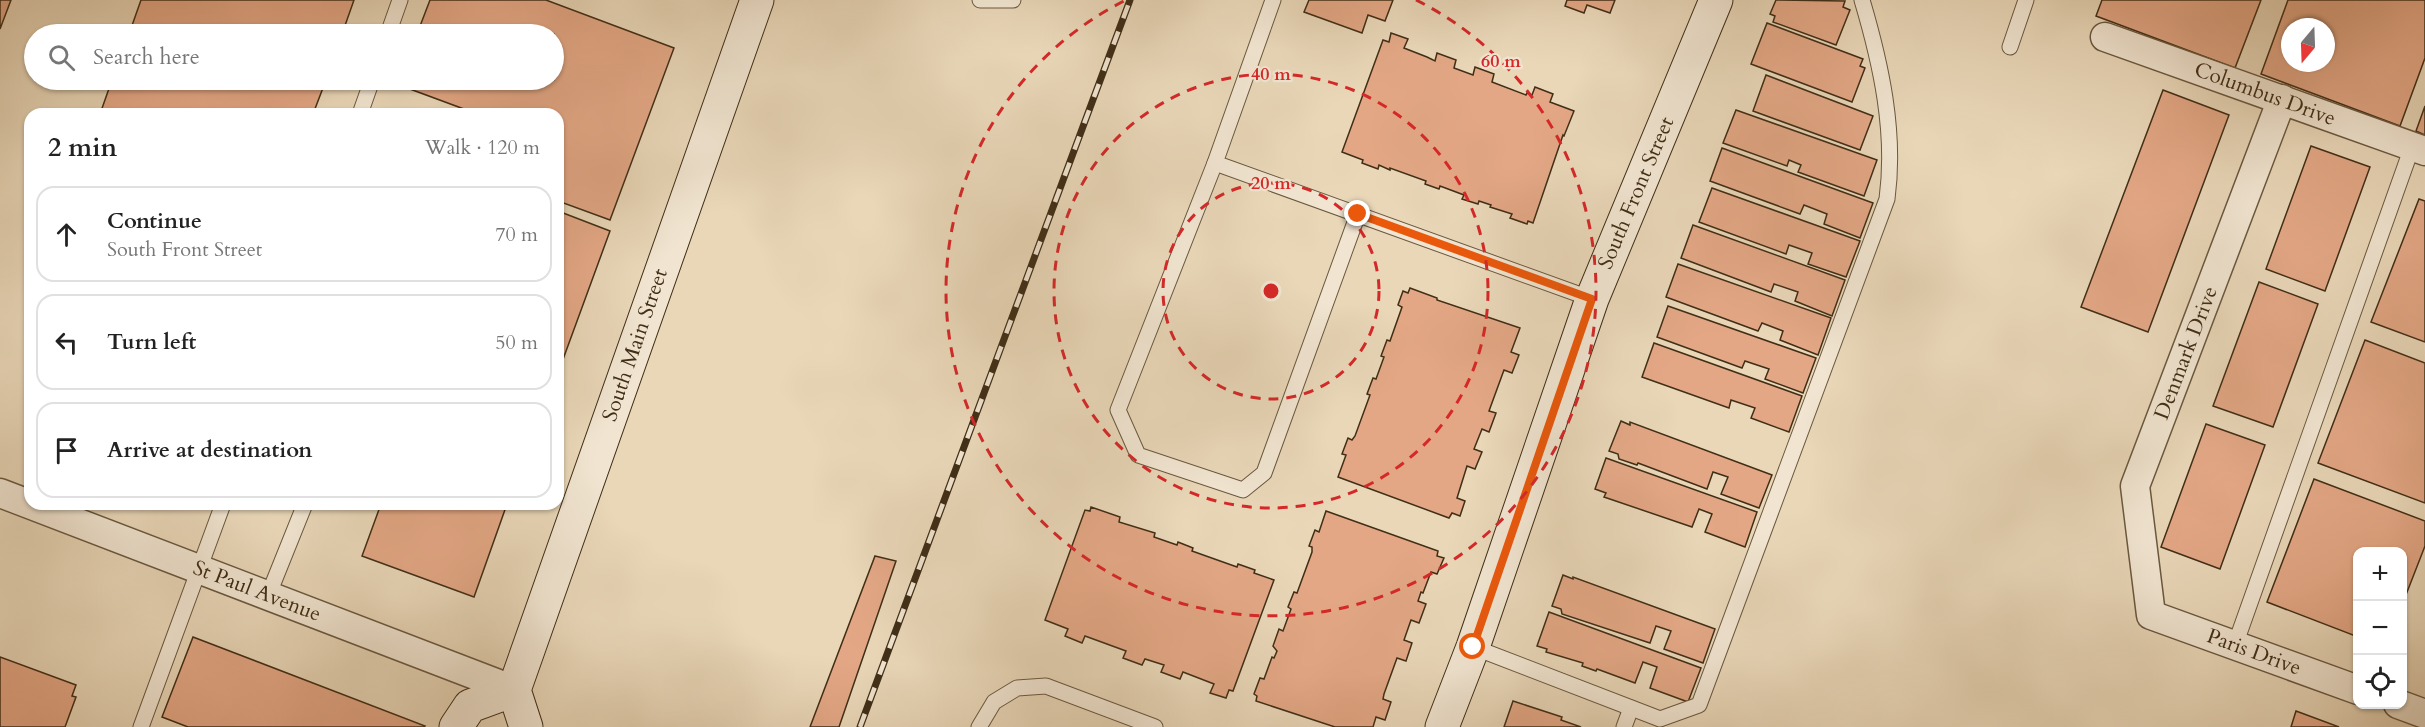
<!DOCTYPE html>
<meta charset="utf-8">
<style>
:root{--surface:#fff;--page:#f6f6f6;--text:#222;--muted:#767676;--line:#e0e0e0}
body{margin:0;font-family:Cardo,serif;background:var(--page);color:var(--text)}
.controls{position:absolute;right:18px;bottom:18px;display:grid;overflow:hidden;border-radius:12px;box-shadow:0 2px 4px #0004}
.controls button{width:54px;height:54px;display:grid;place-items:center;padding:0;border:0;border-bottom:2px solid var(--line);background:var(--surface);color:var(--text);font:30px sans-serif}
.compass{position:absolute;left:2281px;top:18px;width:54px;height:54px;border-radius:50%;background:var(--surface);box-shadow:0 2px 4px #0004;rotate:199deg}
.stop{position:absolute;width:18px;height:18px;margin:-14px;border:4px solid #ea580c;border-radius:50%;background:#fff}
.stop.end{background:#ea580c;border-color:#fff;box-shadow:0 2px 6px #0008}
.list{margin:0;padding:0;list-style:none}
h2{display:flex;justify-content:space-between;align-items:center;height:78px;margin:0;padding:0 24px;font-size:26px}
h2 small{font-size:20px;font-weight:400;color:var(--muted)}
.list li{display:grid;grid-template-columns:39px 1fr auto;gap:18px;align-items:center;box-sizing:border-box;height:96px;margin:0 12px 12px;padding:0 12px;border:2px solid var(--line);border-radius:18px}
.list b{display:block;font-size:22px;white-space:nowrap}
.list p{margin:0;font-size:20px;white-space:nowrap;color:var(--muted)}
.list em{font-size:20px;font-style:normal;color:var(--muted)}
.icon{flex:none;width:33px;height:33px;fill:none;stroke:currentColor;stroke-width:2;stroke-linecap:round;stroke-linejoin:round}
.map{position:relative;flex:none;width:2425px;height:727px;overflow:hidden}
.search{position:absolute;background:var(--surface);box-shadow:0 2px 4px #0004;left:24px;top:24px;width:540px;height:66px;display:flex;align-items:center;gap:15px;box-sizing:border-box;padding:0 21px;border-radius:33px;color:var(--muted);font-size:22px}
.panel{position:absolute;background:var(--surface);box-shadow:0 2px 4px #0004;left:24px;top:108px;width:540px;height:402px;border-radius:18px}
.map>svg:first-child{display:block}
</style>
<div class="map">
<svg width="2425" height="727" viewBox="0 0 2425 727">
<rect width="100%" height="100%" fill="#e9d7b8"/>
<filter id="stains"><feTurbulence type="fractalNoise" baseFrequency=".00333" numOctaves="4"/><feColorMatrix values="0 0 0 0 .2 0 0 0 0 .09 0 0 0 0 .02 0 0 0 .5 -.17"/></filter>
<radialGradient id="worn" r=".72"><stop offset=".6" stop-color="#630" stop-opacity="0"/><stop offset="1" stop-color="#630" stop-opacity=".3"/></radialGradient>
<g fill="#e3a785" stroke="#402e17" stroke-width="1.5" fill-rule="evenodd">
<path d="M0,0h11l-11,29z"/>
<path d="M141,0h213l-12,34h-213z"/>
<path d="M430,0h116l128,48 -64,172 -52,-19v-87h-87l1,-2 -81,-30 1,-2h162v-46h-137z"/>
<path d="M1309,0h84l-8,21 -17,-6 -6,18 -58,-21z"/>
<path d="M1567,0h48l-5,13 -23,-8 -3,8 -19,-7z"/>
<path d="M1776,0l69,1 -2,6 7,3 -14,35 -63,-23 2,-6 -5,-2z"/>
<path d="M2102,0h159l-26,68 -139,-52z"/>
<path d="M2288,0h137v58l-25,68 -139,-52zM2290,27h36v36h-36z"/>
<path d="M1767,23l96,36 -3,7 5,2 -13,34 -101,-38z"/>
<path d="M1391,33l17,6 -4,9 23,9 8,4 2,-8 19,7 -2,8 19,7 2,-8 19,7 -2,8 34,13 1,-2 5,2 3,-8 18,7 -3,8 24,9 -10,25 -1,-1 -30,88 -5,-2 -1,3 -17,-6 2,-4 -22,-7 1,-2 -12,-4 -1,3 -16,-5 2,-4 -24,-9 -1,3 -14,-5 1,-3 -36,-13v2l-11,-5 -1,4 -16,-6 1,-3 -21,-8 41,-112 6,2z"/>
<path d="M1766,75l107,41 -13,34 -107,-39z"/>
<path d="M112,80h214l-13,34h-213z"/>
<path d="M2163,90l66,25 -81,217 -67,-25z"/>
<path d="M2425,106v29l-9,-4z"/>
<path d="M1736,110l141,50 -13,36 -66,-24 3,-7 -12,-5 -2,6 -64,-23z"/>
<path d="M2311,146l59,21 -45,124 -59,-22z"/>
<path d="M1722,148l151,55 -13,35 -36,-14 3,-10 -23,-9 -4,9 -90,-33z"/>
<path d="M1712,188l148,53 -14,36 -38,-13 4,-11 -23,-8 -3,9 -87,-32z"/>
<path d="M2419,199l6,2v141l-54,-20z"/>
<path d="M558,211l52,20 -52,142z"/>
<path d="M1693,225l152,55 -13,36 -37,-15 3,-9 -24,-8 -3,8 -90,-34z"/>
<path d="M1678,264l153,54 -13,37 -38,-15 3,-9 -21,-8 -4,8 -92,-34z"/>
<path d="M2259,282l59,22 -45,123 -60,-21z"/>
<path d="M1410,288l27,10v2l83,28 -9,24 8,3 -7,18 -8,-3 -15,41 7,2 -7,19 -7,-3 -8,20 8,3 -7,17 -8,-3 -10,32 8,3 -5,15 -8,-3 -3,5 -111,-41 8,-22 -4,-1 6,-16 4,2 3,-4 15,-41 -3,-1 6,-16 3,1 8,-22 -3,-1 6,-16 3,1 12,-34 -4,-2 5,-14 5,2z"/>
<path d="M1668,306l148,52 -13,35 -38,-14 4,-10 -24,-8 -3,7 -85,-31z"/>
<path d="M2365,340l60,23v140l-107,-40z"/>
<path d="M1654,343l148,53 -13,36 -38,-14 4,-10 -24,-8 -2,8 -87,-31z"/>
<path d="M1621,421l9,4v-3l142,53 -13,33 -38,-14 7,-17 -15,-5 -6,17 -69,-26 -1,2 -18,-6 -1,-5 -9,-3z"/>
<path d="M2206,424l59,21 -45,124 -59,-22z"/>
<path d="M1606,458l151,54 -12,35 -40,-15 7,-18 -13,-5 -7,18 -88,-30 2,-4 -11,-4z"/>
<path d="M2314,479l111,42v25l-23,59v-53h-44v85l-91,-35z"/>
<path d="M381,504h126l-33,93 -112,-41z"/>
<path d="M1091,507l29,10 -1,5 36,11 -1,4 23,8 1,-3 15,6 -1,3 45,16 1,-3 17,6 -1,3 20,7 -41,111 -4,-1 -3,8 -16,-5 4,-9 -31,-12 -3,7 -19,-7 3,-7 -19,-6 -3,6 -19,-7 3,-7 -41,-15 -3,7 -17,-7 3,-7 -23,-9 40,-110 5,1z"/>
<path d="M1326,511l112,40 -1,5 7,2 -7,16 -6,-2 -8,21 -2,-1 -3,9 8,3 -7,19 -8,-3 -7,20 8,3 -6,18 -9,-3 -13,36 -1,5 8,3 -6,18 -9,-3 -3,10h-38l-79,-26 1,-5 -3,-2 6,-16 4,1 8,-22 2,1 3,-7 -4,-5 6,-17 4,2 8,-22 -3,-2 6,-15 3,1 15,-41v-5l-3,-1 6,-16 4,2z"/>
<path d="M875,556l21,5 -57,166h-29z"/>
<path d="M1563,575l10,4v-2l142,52 -12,34 -39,-14 7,-18 -15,-5 -6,17 -88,-29 -1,-5 -9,-3z"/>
<path d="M1549,612l152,56 -13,34 -38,-14 7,-21 -14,-5 -8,21 -38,-14 -1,2 -14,-5 1,-3 -37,-11 1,-3 -10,-3z"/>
<path d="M193,637l232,89 -1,1h-236l-26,-10z"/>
<path d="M0,657l76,28 -4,11 4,1 -11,30h-65z"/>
<path d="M1513,701l49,16 -1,3 20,7h-77z"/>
<path d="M2296,711l43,16h-48z"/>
</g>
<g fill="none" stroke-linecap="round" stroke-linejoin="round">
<g stroke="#6a583f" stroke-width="17">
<g id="lane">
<path d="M980,0h33"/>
<path d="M1273,0l-58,163 377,136"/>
<path d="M388,34l12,-34"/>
<path d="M2010,47l16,-47"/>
<path d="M360,114l12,-34"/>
<path d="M1215,163l-97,247 20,45 105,35 21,-17 94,-259"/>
<path d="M268,596l37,-92"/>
<path d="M2235,645l177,-498"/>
<path d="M1473,647l187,72 39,-14 188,-506c9,-67 -6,-135 -25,-199"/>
<path d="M141,727l82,-223"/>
<path d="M979,727l15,-25 23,-14 29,-2 109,41"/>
<path d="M1624,727l7,-19"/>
</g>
</g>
<g stroke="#6a583f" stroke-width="31">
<g id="street">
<path d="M2105,37l320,114"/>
<path d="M2282,99l-147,387 16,129 207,75"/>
<path d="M0,493l514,197"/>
<path d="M2398,704l27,10"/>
</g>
</g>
<g stroke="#402e17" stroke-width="35">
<g id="secondary">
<path d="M456,727l14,-21 44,-16"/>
<path d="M526,727l-12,-37 243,-690"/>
<path d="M1442,727l31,-80 119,-348 124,-299"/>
</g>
</g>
<use href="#lane" stroke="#f1e5d1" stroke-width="15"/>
<use href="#street" stroke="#f1e5d1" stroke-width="28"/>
<use href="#secondary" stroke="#f1e5d1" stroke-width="33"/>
<g stroke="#402e17" stroke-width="7">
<path id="rail" d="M860,727l270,-727"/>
</g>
<use href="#rail" stroke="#f1e5d1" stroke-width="4.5" stroke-dasharray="14" stroke-linecap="butt"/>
</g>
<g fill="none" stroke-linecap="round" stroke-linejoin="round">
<path stroke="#ea580c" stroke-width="8" d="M1358,214l234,85 -119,348"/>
</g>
<g fill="none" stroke="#d62828" stroke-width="3" stroke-dasharray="10 8">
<circle cx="1271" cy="291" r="108"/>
<circle cx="1271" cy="291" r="217"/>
<path d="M1416 0A325 325 0 1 1 1126 0"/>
</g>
<g text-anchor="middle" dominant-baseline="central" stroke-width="4.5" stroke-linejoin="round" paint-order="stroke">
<g font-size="21" fill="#402e17" stroke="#f1e5d1">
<text transform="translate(2265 94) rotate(20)">Columbus Drive</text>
<text transform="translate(1636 193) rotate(-67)">South Front Street</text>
<text transform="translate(635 345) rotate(-71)">South Main Street</text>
<text transform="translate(2186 353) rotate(-69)">Denmark Drive</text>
<text transform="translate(257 591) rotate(21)">St Paul Avenue</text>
<text transform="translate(2254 652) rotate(20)">Paris Drive</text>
</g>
</g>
<circle cx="1271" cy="291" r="9" fill="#d62828" stroke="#f1e5d1" stroke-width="3"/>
<g font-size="18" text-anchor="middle" font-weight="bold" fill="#d62828" stroke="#f1e5d1" stroke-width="4.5" stroke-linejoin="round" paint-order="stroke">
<text x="1501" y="67">60 m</text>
<text x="1271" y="80">40 m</text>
<text x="1271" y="189">20 m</text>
</g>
<rect width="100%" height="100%" filter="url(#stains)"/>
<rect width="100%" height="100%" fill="url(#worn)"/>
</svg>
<div class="controls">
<button>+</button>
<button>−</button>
<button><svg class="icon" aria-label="locate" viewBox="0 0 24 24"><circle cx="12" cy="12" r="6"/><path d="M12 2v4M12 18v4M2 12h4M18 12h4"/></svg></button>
</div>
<svg class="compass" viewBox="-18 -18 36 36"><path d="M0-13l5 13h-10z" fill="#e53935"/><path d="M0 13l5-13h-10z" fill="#767676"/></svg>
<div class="stop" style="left:1473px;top:647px"></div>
<div class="stop end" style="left:1358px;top:214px"></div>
<div class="search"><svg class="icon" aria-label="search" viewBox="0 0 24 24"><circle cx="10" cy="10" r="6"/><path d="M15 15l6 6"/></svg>Search here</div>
<section class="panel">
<h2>2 min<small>Walk · 120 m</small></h2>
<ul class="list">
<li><svg class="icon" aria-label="ahead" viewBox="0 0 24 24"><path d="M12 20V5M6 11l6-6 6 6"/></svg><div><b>Continue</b><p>South Front Street</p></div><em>70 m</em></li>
<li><svg class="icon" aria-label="left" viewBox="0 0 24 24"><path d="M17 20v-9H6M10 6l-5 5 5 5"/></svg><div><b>Turn left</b></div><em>50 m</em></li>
<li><svg class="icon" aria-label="arrive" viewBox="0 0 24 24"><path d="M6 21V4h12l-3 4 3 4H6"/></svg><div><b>Arrive at destination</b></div></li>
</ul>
</section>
</div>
